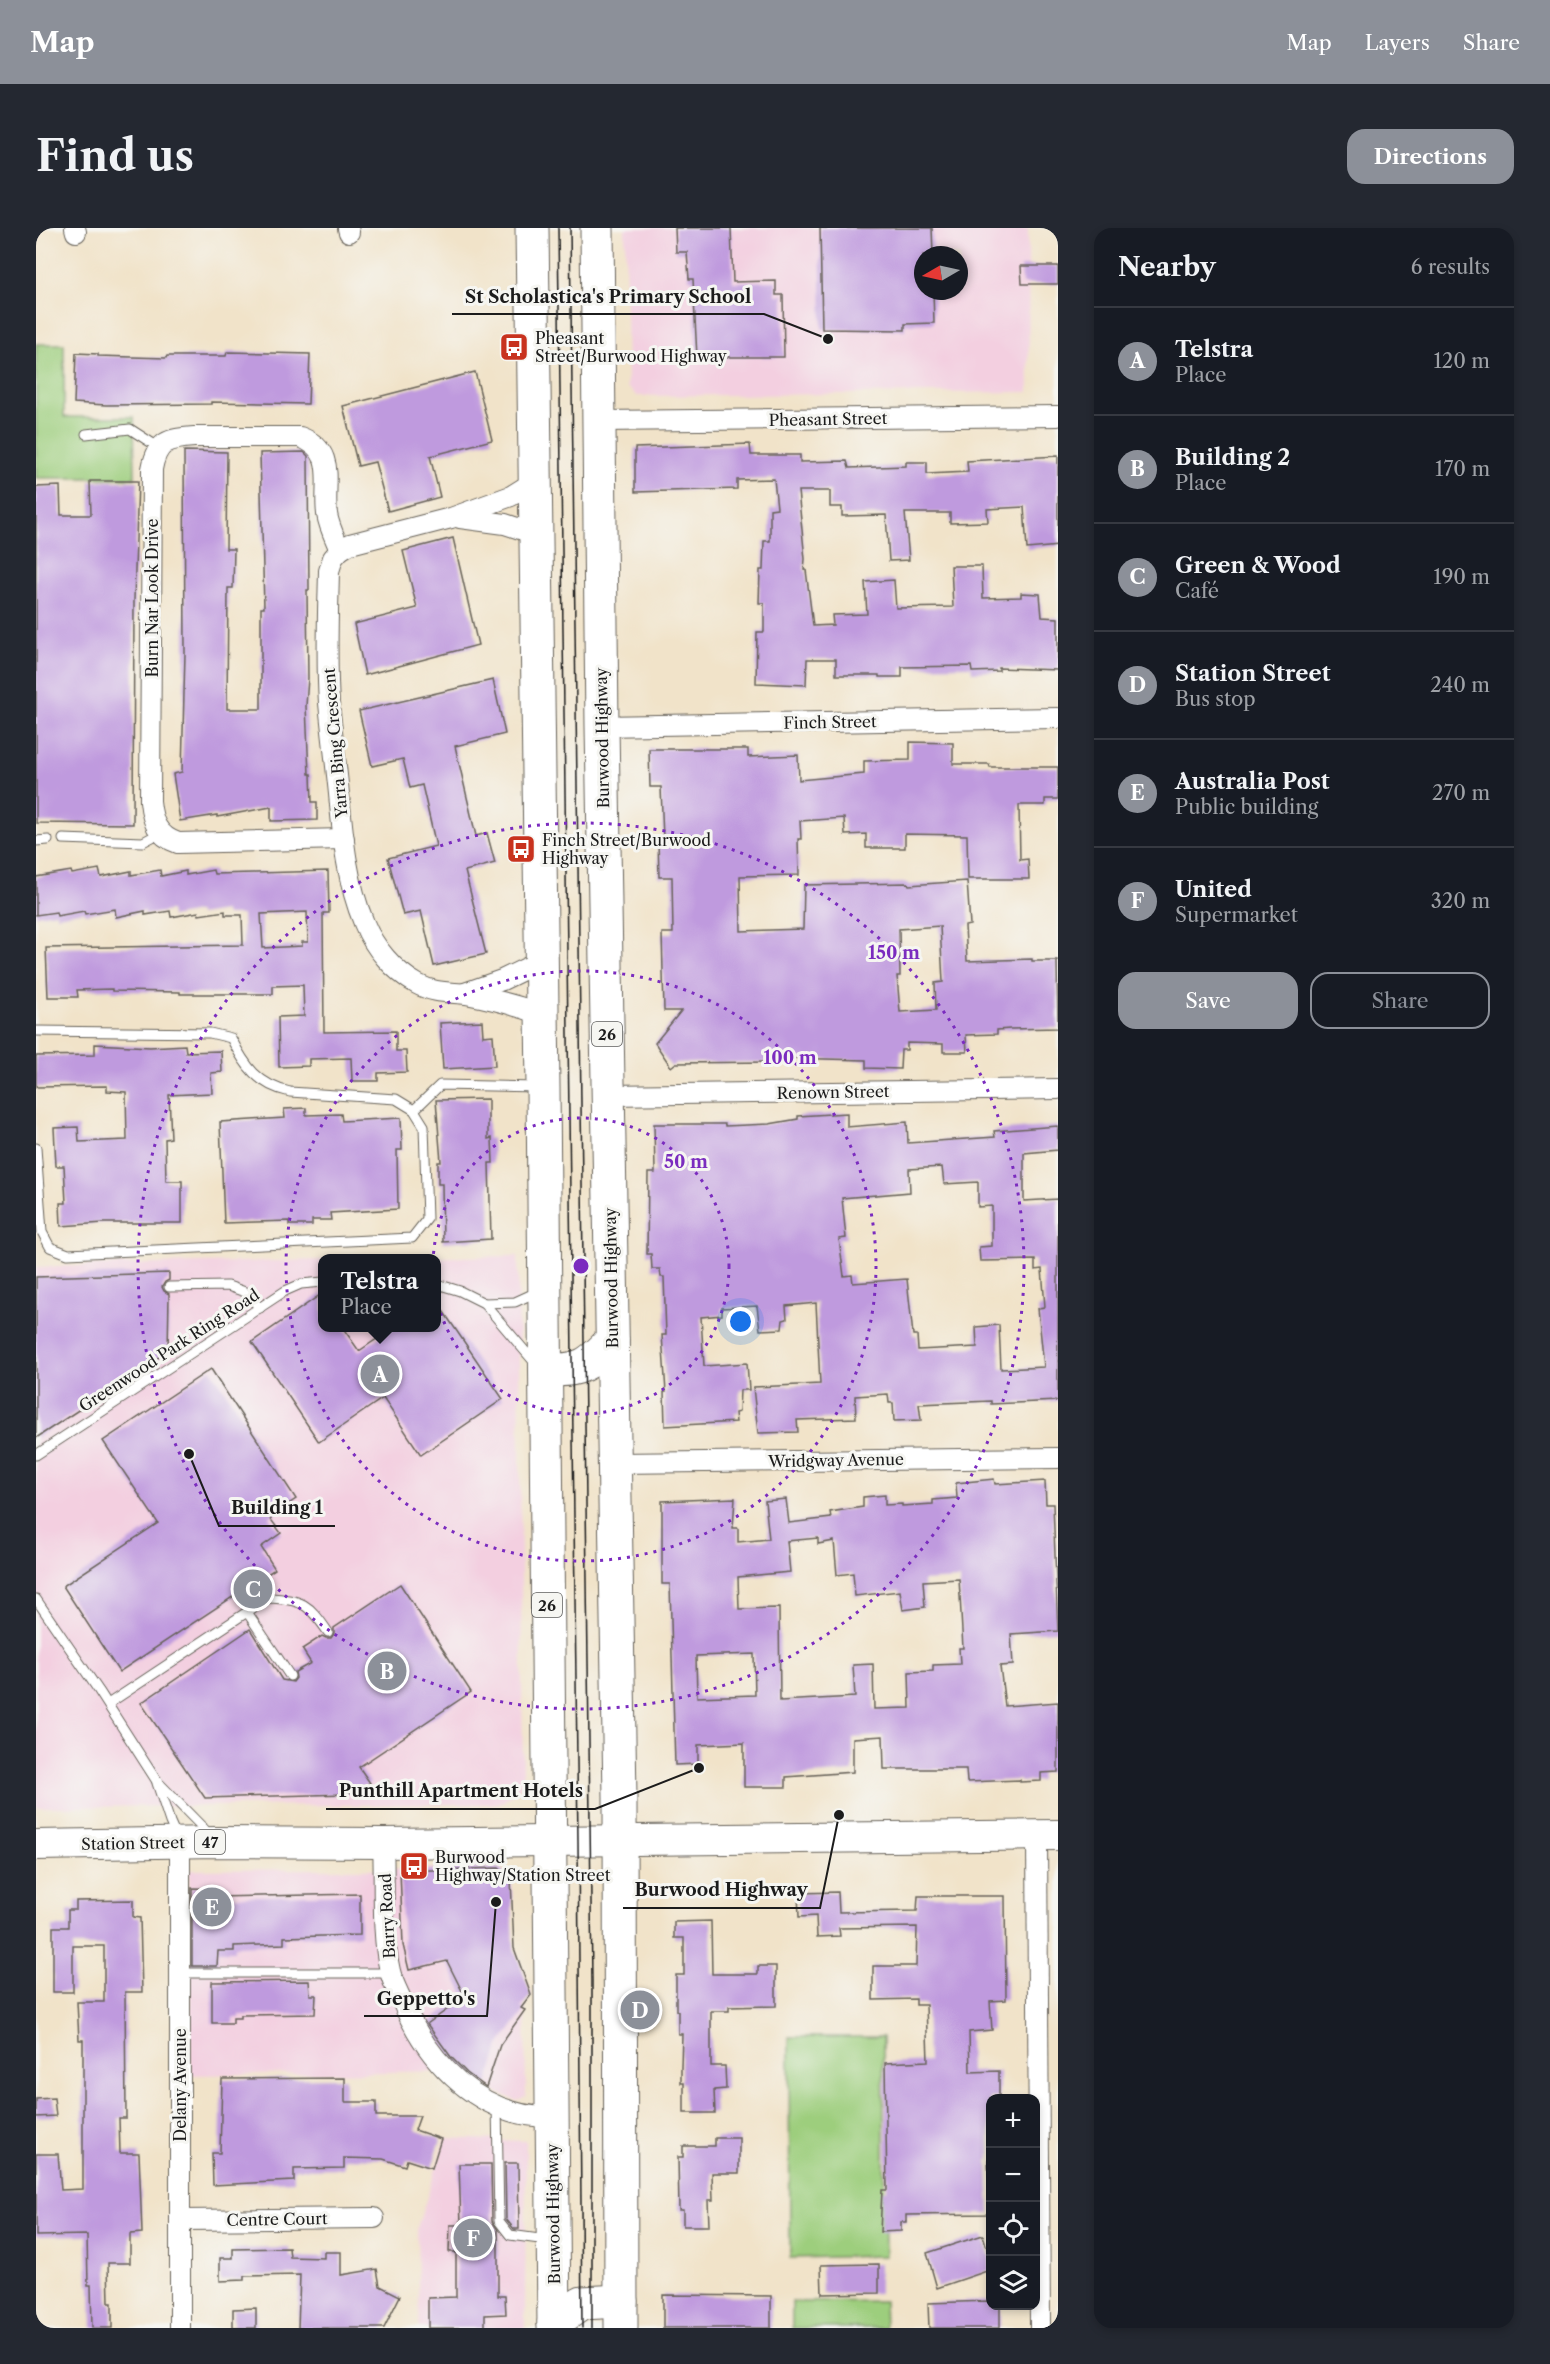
<!DOCTYPE html>
<meta charset="utf-8">
<style>
:root{--surface:#171b24;--page:#242831;--text:#f1f3f6;--muted:#9ea1a6;--line:#363941;--accent:#8c9099}
body{margin:0;font-family:"Libre Caslon Text",serif;background:var(--page);color:var(--text)}
.controls{position:absolute;right:18px;bottom:18px;display:grid;overflow:hidden;border-radius:12px;box-shadow:0 3px 9px #0003}
.controls button{width:54px;height:54px;display:grid;place-items:center;padding:0;border:0;border-bottom:2px solid var(--line);background:var(--surface);color:var(--text);font:30px sans-serif}
.compass{position:absolute;left:878px;top:18px;width:54px;height:54px;border-radius:50%;background:var(--surface);box-shadow:0 3px 9px #0003;rotate:261deg}
.you{position:absolute;left:705px;top:1094px;width:21px;height:21px;margin:-15px;border:4px solid #fff;border-radius:50%;background:#1a73e8;box-shadow:0 0 0 9px #1a73e833}
.badge{display:grid;place-items:center;width:39px;height:39px;border-radius:50%;background:var(--accent);color:#fff;font-size:20px;font-weight:700}
.pin{position:absolute;translate:-50% -50%;border:3px solid #fff;box-shadow:0 2px 6px #0006}
.popup{position:absolute;left:282px;top:1026px;width:123px;height:78px;box-sizing:border-box;display:grid;place-content:center;border-radius:12px;background:var(--surface);filter:drop-shadow(0 2px 4px #0005);font-size:20px;white-space:nowrap;color:var(--muted)}
.popup b{font-size:22px;color:var(--text)}
.popup::after{content:'';position:absolute;left:50%;top:100%;margin-left:-12px;border:12px solid transparent;border-top-color:var(--surface)}
.list{margin:0;padding:0;list-style:none}
h2{display:flex;justify-content:space-between;align-items:center;height:78px;margin:0;padding:0 24px;font-size:26px}
h2 small{font-size:20px;font-weight:400;color:var(--muted)}
.list li{display:grid;grid-template-columns:39px 1fr auto;gap:18px;align-items:center;box-sizing:border-box;height:108px;padding:0 24px;border-top:2px solid var(--line)}
.list b{display:block;font-size:22px;white-space:nowrap}
.list p{margin:0;font-size:20px;white-space:nowrap;color:var(--muted)}
.list em{font-size:20px;font-style:normal;color:var(--muted)}
.actions{display:flex;gap:12px;padding:18px 24px}
.actions a{flex:1;padding:14px 0;border:2px solid var(--accent);border-radius:18px;text-align:center;font-size:21px;color:var(--accent)}
.actions .main{background:var(--accent);color:#fff}
.icon{flex:none;width:33px;height:33px;fill:none;stroke:currentColor;stroke-width:2;stroke-linecap:round;stroke-linejoin:round}
.map{position:relative;flex:none;width:1022px;height:2100px;overflow:hidden;border-radius:18px}
header{display:flex;align-items:center;gap:36px;box-sizing:border-box;height:84px;padding:0 30px;background:var(--accent);color:#fff}
header strong{font-size:28px}
nav{display:flex;gap:33px;margin-inline-start:auto;font-size:21px}
.intro{display:flex;align-items:center;justify-content:space-between;box-sizing:border-box;height:144px;padding:0 36px}
h1{margin:0;font-size:42px}
.button{padding:15px 27px;border-radius:18px;background:var(--accent);color:#fff;font-size:21px;font-weight:700}
main{display:flex;gap:36px;padding:0 36px}
aside{flex:1;background:var(--surface);border-radius:18px;box-shadow:0 3px 9px #0003}
.map>svg:first-child{display:block}
</style>
<header>
<strong>Map</strong>
<nav><a>Map</a><a>Layers</a><a>Share</a></nav>
</header>
<div class="intro"><h1>Find us</h1><a class="button">Directions</a></div>
<main>
<div class="map">
<svg width="1022" height="2100" viewBox="0 0 1022 2100">
<rect width="100%" height="100%" fill="#f6f6f2"/>
<filter id="ink" filterUnits="userSpaceOnUse"><feTurbulence type="fractalNoise" baseFrequency=".0167" numOctaves="2"/><feDisplacementMap in="SourceGraphic" scale="12" xChannelSelector="R" yChannelSelector="G"/><feConvolveMatrix kernelMatrix="1 2 1 2 8 2 1 2 1" color-interpolation-filters="sRGB"/></filter>
<filter id="wash" filterUnits="userSpaceOnUse"><feTurbulence type="fractalNoise" baseFrequency=".008" numOctaves="4" result="noise"/><feDisplacementMap in="SourceGraphic" scale="24" xChannelSelector="R" yChannelSelector="G"/><feGaussianBlur stdDeviation="1.35" result="paint"/><feColorMatrix in="noise" values="0 0 0 0 0 0 0 0 0 0 0 0 0 0 0 0 0 1.4 0 .05"/><feComposite in="paint" operator="in"/></filter>
<g filter="url(#wash)">
<rect width="100%" height="100%" fill="#f1e3c9"/>
<g fill="#f3cfe0" fill-rule="evenodd">
<path d="M589,0h403l1,164 -392,4 -10,-9zM887,27h36v36h-36z"/>
<path d="M482,1028l5,521 -4,13 -18,13 -10,1 -455,3v-540l287,-7v68h114v-70h-41z"/>
<path d="M463,1640l12,11 3,69 17,47 -6,8 1,93 -9,5 -31,-14 -24,-16 -271,4 -2,-205z"/>
<path d="M410,1910l80,3 -1,187h-106l-2,-100z"/>
</g>
<g fill="#9dce7d" stroke="#5c754c" stroke-width="1.5">
<path d="M0,116h28v73h70l1,61h-99z"/>
<path d="M753,1809h94l2,219 -95,2z"/>
<path d="M848,2073l1,27h-93v-26z"/>
</g>
<g id="blocks">
<g fill="#bf9ade" fill-rule="evenodd">
<path d="M639,0h56l2,54 43,-1v14h7l1,62h-87l-4,-78h-4l-2,-27h-11z"/>
<path d="M784,0h112l1,27h-10v36h10l1,32 -29,1v6l-83,-1z"/>
<path d="M985,38h37v18h-36z"/>
<path d="M191,124l83,2 -2,50 -97,-2v2l-105,1 -32,-2 2,-50 22,1v2l68,2 1,-2h59z"/>
<path d="M439,144l17,68 -62,16 10,41 -52,14 -13,-49 -17,4 -15,-60z"/>
<path d="M714,216l1,11h49v7l47,-1 2,7 57,-2v-4h21v12l41,-2 -1,-11 91,-5v90l-31,3 -3,-42 -37,2 1,13 -38,1v-10h-45l4,47 -20,1 -3,-46 -44,1v-9h-12v-16h-32l7,68 -1,11h2l7,56 20,-1 -1,-10 35,-1 -2,-32 29,-2 2,28 57,-1 -2,-41h31l1,32 38,-1v-4l19,1 2,23 16,1v52l-59,-2v3l-27,1 -1,-6 -69,1v10h-23v-2h-43v-16h-29l-1,26 -50,-2 1,-51h7v-29h-5l1,-33h3l1,-29h6v-32l7,-1 -3,-29 -37,1v9l-102,3v-44z"/>
<path d="M148,223l43,1 -1,97h8l-1,39h-5l-1,121h34v-101h3l-4,-155 44,-1 4,4 1,134h-2l1,88 -2,28 3,68h2l1,28h5v18l-46,1v-14l-54,10v-2l-37,6 -7,-47 9,-2 3,-119z"/>
<path d="M54,253h48l-4,119 -1,224 -97,-1v-336l24,-1 1,29h30z"/>
<path d="M417,310l25,107 -113,30 -11,-51 63,-16 -14,-57z"/>
<path d="M457,452l12,54 -50,12 21,90 11,-3 8,30 -30,8 21,83 -52,12 -13,-55 -18,4 -15,-57 48,-12 -14,-61 -12,3 -7,-29 -31,7 -13,-55z"/>
<path d="M874,514l43,1v21h36l1,3h68v32h-13v6h-26l1,55 8,-1 1,20h-61l-1,-44 -62,-1v14h-39v-14l-21,1 -1,-17 -44,3 1,18h-3l1,36 -59,1 1,55 62,-2 1,-44 104,-2 1,2 58,-4 3,44 -5,1 2,35 65,-2v2h25l1,67 -48,1 -13,1v4l-31,1 1,17h-24v-8l-36,-1v7h-6l-1,19 -34,-1v-8l-83,-2v4l-107,1 -5,4 -16,-24 26,-32h-17l-2,-78h11l-1,-56h-13l-1,-38h5l-2,-52h-11l-1,-38h99v8l50,-2 1,25 65,-6v-13l46,-1zM904,698l3,56 -8,1 1,27 -36,2 -3,-36h3l-1,-47z"/>
<path d="M63,641l2,8 30,-6v4l29,-5 1,6 25,-5v4l27,-5 1,4 114,-3 1,42h-6l1,119 72,-1v20h10l1,21 -29,1v8h-26l-1,-23 -42,1v7l-30,1 -1,-50 26,-1 -1,-31 -30,1v8h-93v-2l-68,-1v-2l-35,1 1,7h-30l-2,-49 197,-3 -1,-30h-17v-4l-26,4 -1,-3 -27,5 -1,-6 -25,4v-4l-29,6 -1,-8 -30,5 -1,-3 -27,5 -1,-4 -20,3v-38l35,-6 1,3zM271,684l1,30h-6v4l-39,2 -2,-34z"/>
<path d="M446,793l1,15 10,-1 2,31 -52,3 -3,-46z"/>
<path d="M59,816l55,3 35,-2 1,7 35,-1 1,21 -11,1 1,20 -43,2 2,43 -6,1 1,42h16v42h-78l-43,3 -1,-23h6l-2,-37h-8l-2,-38 24,-1 1,15 48,-2 -1,-48 -19,-1v-5l-71,1v-31l59,-1z"/>
<path d="M452,871v40l4,-1 1,25h-4l2,76 -48,3 -1,-58h-4v-22h3l-5,-62z"/>
<path d="M270,880v7l35,-1 1,7 59,-3 1,32h-5l1,59 -68,4 1,7h-19v5h-23v-4l-65,2 -4,-101 65,-4 -1,-9z"/>
<path d="M811,885v14l60,-5 1,21 87,-6 -1,-6 64,-5v24l-34,3v48l34,-2v202l-67,3v-3l-72,3 2,16 -27,1 -1,-18h-4l-1,-9 -33,2 1,22 -59,2 1,12 -40,1 -5,-46 67,-3 -4,-81 -30,3 1,13 -4,1 -1,9 -22,1 -3,-24 -35,2v7l-21,2 3,49 43,-3 2,27h-9l-1,22 -4,1 1,9 -71,4 -1,-34h2l-4,-57h4l-2,-58h-3l-1,-8h-8l-1,-15h-4l1,-81h7l-1,-49h71v2l44,-2 29,-5v-3zM906,939l2,17 34,-2v25l14,-1v40l-13,1 1,14 55,-1v10l7,-1 3,38 -7,1 6,59 -43,2 -2,-44 -23,2 1,20 -59,3 -1,-15h-4l-6,-56 -54,4 -1,-8 -8,1 -5,-37 7,-1 -4,-40 68,-6 -1,-23z"/>
<path d="M133,1045v7l-4,2 -3,5 2,4 5,3 -1,57 -132,87v-161z"/>
<path d="M287,1065v35h20l16,23 34,-23h44v-26l66,97 -82,56 -38,-57 -64,44 -67,-100z"/>
<path d="M175,1141l85,130 -27,18 12,16 -20,14 14,22 -156,103 -56,-86 95,-63 -55,-82z"/>
<path d="M958,1251l1,5 50,-3 1,23h7l5,127 -47,3 2,31 -13,1 5,40 53,-4v70l-17,1v8l-21,1v-2l-53,2 -1,-13h-82l-1,-33 -30,2v34l-67,5v10h-42v-44l-46,2v19l-23,1 -5,-181h-8v-83l73,-3 -2,30h5v14l31,-3 -4,-38 21,-2 3,24 42,-5 -1,-6 33,-5v-10l22,-2v10l17,-1v2l31,-2v-4l24,-2 -1,-15zM782,1310v6l16,-3 3,34 16,-2 2,23 45,-5 3,19 22,-3 -2,-26 36,-2 4,69h-4l1,16 -27,1v6l-24,1 1,36 -36,1 -1,-45 -20,1 2,32 -75,4 -1,-93 -40,1 -1,-32 52,-5 -3,-31zM718,1426l1,41 -58,2 -1,-41z"/>
<path d="M364,1356l71,108 -112,75 11,16 -23,11 -142,4 -64,-95 109,-74 32,51 11,2 3,-4 -1,-6 16,-9 -9,-14 20,-13 4,2h5l3,-4v-6z"/>
<path d="M463,1640l12,11 3,69 17,47 -10,13 4,2 -25,35 -14,42 -19,-14 -16,-16 -24,-33 38,-27 -18,-36 -38,9 -6,-25 -3,-74z"/>
<path d="M156,1660l24,1v8l144,-3v41l-76,2v7l-50,2v5h-16l-1,15h-25z"/>
<path d="M802,1664l1,20 78,-1 1,-15h87l1,104 -16,1 2,29 -23,2 1,40 29,-1v27h-9v62h-2l2,54 -84,1v7h-5v9l-21,1 2,-42h5l-2,-127 43,-2 -2,-56h-10v-6l-43,1v-34h43l1,-39 -78,1 1,8 -23,1 -1,-21 -17,1 -1,-24z"/>
<path d="M97,1672v17l7,1 2,74h-17l1,126h-7l1,35h19l3,80 -12,1v29h-22l1,40h3v25h-20l-1,-43h-3l-1,-50 -51,1v-82h22l3,36 22,-1v-149h-4l-2,-38h27v-56h-31v46h-20v-65h15v-17h8v-9z"/>
<path d="M675,1693l1,53h46v-8h18v40l-47,1v4h-18v55h14l1,23 -12,1 1,23h-31v-30h-3v-16l1,-33h-4v-23h-2v-36h8v-37h-10v-16z"/>
<path d="M273,1753l1,14h6l-1,19 -75,1v3h-7v5h-21v-41z"/>
<path d="M309,1850v24h31v14h44l-5,14 26,9 -9,29 -25,-8 -2,6 -22,-7 -39,-1v10l-50,1v12l-81,4 -1,-32h8l2,-74z"/>
<path d="M18,1870l2,18 -20,1v-18z"/>
<path d="M679,1910h24v35h-27l1,27h-5l1,26h-26v-16h-4l-1,-53h5v-11h32z"/>
<path d="M469,1935h13l1,66h-5l-8,-10z"/>
<path d="M423,1936h32l1,57 6,9v66h7l1,18 -21,1v13h-57v-30l28,-1v-45h-7l1,-27h11z"/>
<path d="M947,2007l7,23v12l-53,18 -10,-35z"/>
<path d="M253,2020l1,9 34,1v-6h17v23l36,-6 3,17 20,10 -16,32h-86l2,-53 -56,1v4l-24,1v-23h13v-9z"/>
<path d="M843,2036v29l-57,1 -1,-29z"/>
<path d="M627,2067l108,1v32h-108z"/>
<path d="M954,2073v5h10v22h-71l-1,-25z"/>
<path d="M220,2080v20h-23v-19z"/>
</g>
</g>
</g>
<g filter="url(#ink)">
<use href="#blocks" fill-opacity="0" stroke="#676259" stroke-width="1.5"/>
<g fill="none" stroke-linecap="round" stroke-linejoin="round">
<g stroke="#676259" stroke-width="11">
<g id="lane">
<path d="M50,206l44,-5 28,18"/>
<path d="M27,611l80,3 17,-9"/>
<path d="M0,613l12,-1"/>
<path d="M0,803l174,2 21,5c14,28 27,47 59,54l106,7 18,11 10,16 3,93 -15,19 -344,16 -18,-7 -8,-15 -6,-84"/>
<path d="M378,882l26,-25 97,2"/>
<path d="M401,1056l23,7 24,12 52,61"/>
<path d="M133,1059l59,-1 17,6 15,16"/>
<path d="M448,1075l31,-1 24,-11"/>
<path d="M0,1227l249,-164 16,-7 22,-2"/>
<path d="M0,1371l63,92 57,89 55,56"/>
<path d="M211,1384l43,64"/>
<path d="M72,1476l160,-106c34,1 41,6 60,34"/>
<path d="M121,1555l13,39 7,16"/>
<path d="M144,1745h210"/>
<path d="M461,1876l2,117 11,14 37,5"/>
</g>
</g>
<g stroke="#676259" stroke-width="22">
<g id="street">
<path d="M39,0l1,4"/>
<path d="M312,0l1,4"/>
<path d="M563,193l459,-5"/>
<path d="M499,253l-24,15 -60,22 -101,26 -10,6 -7,8 -4,13c-1,44 -3,88 0,132 3,30 7,61 10,91 4,44 8,89 25,129 10,25 30,48 53,61 16,9 32,8 49,10 26,5 50,11 75,20"/>
<path d="M424,290l45,6 30,10"/>
<path d="M304,322c-5,-12 -11,-23 -13,-36 -4,-31 11,-63 -27,-77h-106c-26,2 -37,4 -42,32l-2,332c2,20 7,35 28,42l166,-4"/>
<path d="M566,498l456,-8"/>
<path d="M429,765l37,-13 39,-19"/>
<path d="M572,867l450,-6"/>
<path d="M579,1235l443,-5"/>
<path d="M1001,1608l3,492"/>
<path d="M144,1614v486"/>
<path d="M347,1615c2,40 -2,90 7,128 2,10 8,21 12,30 26,62 78,117 150,116"/>
<path d="M144,1992l194,-2"/>
</g>
</g>
<g stroke="#676259" stroke-width="32">
<path id="primary" d="M0,1617l181,-3 166,1 675,-8"/>
</g>
<g stroke="#676259" stroke-width="35">
<g id="highway">
<path d="M496,0l11,859 11,1241"/>
<path d="M561,0l5,498 18,1071 1,531"/>
<path d="M510,1141c33,4 44,-5 66,-29"/>
<path d="M518,2095l28,-20 39,-2"/>
</g>
</g>
<use href="#lane" stroke="#fff" stroke-width="9"/>
<use href="#street" stroke="#fff" stroke-width="20"/>
<use href="#primary" stroke="#fff" stroke-width="30"/>
<use href="#highway" stroke="#fff" stroke-width="33"/>
<g stroke="#1c1c1c" stroke-width="1.5">
<path d="M522,0l20,1613 4,487"/>
<path d="M534,0l22,1752v348"/>
</g>
</g>
</g>
<g fill="none" stroke="#7b2cbf" stroke-width="3" stroke-dasharray="3 6">
<circle cx="545" cy="1038" r="148"/>
<circle cx="545" cy="1038" r="295"/>
<circle cx="545" cy="1038" r="443"/>
</g>
<defs>
<g id="bus-square" transform="scale(1.5)"><rect x="-9" y="-9" width="18" height="18" rx="4" fill="#c8321e" stroke="#f6f6f2"/><path d="M-5-6H5V4H4V6H2V4H-2V6H-4V4H-5ZM-3.5-4V0h7V-4ZM-3.5 1.2v1.5H-2V1.2ZM2 1.2v1.5H3.5V1.2Z" fill="#fff"/></g>
</defs>
<g fill-rule="evenodd">
<use href="#bus-square" x="478" y="119"/>
<use href="#bus-square" x="485" y="621"/>
<use href="#bus-square" x="378" y="1638"/>
</g>
<g text-anchor="middle" dominant-baseline="central" stroke-width="6" stroke-linejoin="round" paint-order="stroke">
<g fill="#f6f6f2" stroke="#5d5d5c" stroke-width="1.5">
<rect x="556" y="794" width="30" height="24" rx="4.5"/>
<rect x="496" y="1365" width="30" height="24" rx="4.5"/>
<rect x="159" y="1602" width="30" height="24" rx="4.5"/>
</g>
<g font-size="15" font-weight="bold" fill="#1c1c1c">
<text x="571" y="806">26</text>
<text x="511" y="1377">26</text>
<text x="174" y="1614">47</text>
</g>
<g font-size="16" fill="#1c1c1c" stroke="#f6f6f2" text-anchor="start">
<text x="499" y="110">Pheasant<tspan x="499" dy="18">Street/Burwood Highway</tspan></text>
<text x="506" y="612">Finch Street/Burwood<tspan x="506" dy="18">Highway</tspan></text>
<text x="399" y="1629">Burwood<tspan x="399" dy="18">Highway/Station Street</tspan></text>
</g>
<g font-size="16" fill="#1c1c1c" stroke="#f6f6f2">
<text transform="translate(792 191) rotate(-1)">Pheasant Street</text>
<text transform="translate(116 370) rotate(-90)">Burn Nar Look Drive</text>
<text transform="translate(794 494) rotate(-1)">Finch Street</text>
<text transform="translate(566 510) rotate(-91)">Burwood Highway</text>
<text transform="translate(299 515) rotate(-95)">Yarra Bing Crescent</text>
<text transform="translate(797 864) rotate(-1)">Renown Street</text>
<text transform="translate(575 1050) rotate(-91)">Burwood Highway</text>
<text transform="translate(133 1122) rotate(-33)">Greenwood Park Ring Road</text>
<text transform="translate(800 1232) rotate(-1)">Wridgway Avenue</text>
<text transform="translate(97 1615) rotate(-1)">Station Street</text>
<text transform="translate(351 1688) rotate(-93)">Barry Road</text>
<text transform="translate(144 1857) rotate(-90)">Delany Avenue</text>
<text transform="translate(517 1986) rotate(-91)">Burwood Highway</text>
<text transform="translate(241 1991) rotate(-1)">Centre Court</text>
</g>
</g>
<circle cx="545" cy="1038" r="9" fill="#7b2cbf" stroke="#f6f6f2" stroke-width="3"/>
<g font-size="18" text-anchor="middle" font-weight="bold" fill="#7b2cbf" stroke="#f6f6f2" stroke-width="6" stroke-linejoin="round" paint-order="stroke">
<text x="858" y="731">150 m</text>
<text x="754" y="836">100 m</text>
<text x="650" y="940">50 m</text>
</g>
<path fill="none" stroke="#1c1c1c" stroke-width="2" d="M792 111L728 86H416M153 1226L183 1298H299M663 1540L559 1581H290M803 1587L784 1680H587M460 1674L451 1788H328"/>
<g fill="#1c1c1c" stroke="#f6f6f2" stroke-width="2">
<circle cx="792" cy="111" r="6"/>
<circle cx="153" cy="1226" r="6"/>
<circle cx="663" cy="1540" r="6"/>
<circle cx="803" cy="1587" r="6"/>
<circle cx="460" cy="1674" r="6"/>
</g>
<g font-size="18" text-anchor="middle" font-weight="bold" fill="#1c1c1c" stroke="#f6f6f2" stroke-width="6" stroke-linejoin="round" paint-order="stroke">
<text x="572" y="75">St Scholastica's Primary School</text>
<text x="241" y="1286">Building 1</text>
<text x="425" y="1569">Punthill Apartment Hotels</text>
<text x="685" y="1668">Burwood Highway</text>
<text x="390" y="1777">Geppetto's</text>
</g>
</svg>
<div class="controls">
<button>+</button>
<button>−</button>
<button><svg class="icon" aria-label="locate" viewBox="0 0 24 24"><circle cx="12" cy="12" r="6"/><path d="M12 2v4M12 18v4M2 12h4M18 12h4"/></svg></button>
<button><svg class="icon" aria-label="layers" viewBox="0 0 24 24"><path d="M12 4l9 5-9 5-9-5zM3 14l9 5 9-5"/></svg></button>
</div>
<svg class="compass" viewBox="-18 -18 36 36"><path d="M0-13l5 13h-10z" fill="#e53935"/><path d="M0 13l5-13h-10z" fill="#9ea1a6"/></svg>
<div class="you"></div>
<div class="pin badge" style="left:344px;top:1146px">A</div>
<div class="popup"><b>Telstra</b>Place</div>
<div class="pin badge" style="left:351px;top:1443px">B</div>
<div class="pin badge" style="left:217px;top:1361px">C</div>
<div class="pin badge" style="left:604px;top:1782px">D</div>
<div class="pin badge" style="left:176px;top:1679px">E</div>
<div class="pin badge" style="left:437px;top:2010px">F</div>
</div>
<aside>
<h2>Nearby<small>6 results</small></h2>
<ul class="list">
<li><span class="badge">A</span><div><b>Telstra</b><p>Place</p></div><em>120 m</em></li>
<li><span class="badge">B</span><div><b>Building 2</b><p>Place</p></div><em>170 m</em></li>
<li><span class="badge">C</span><div><b>Green &amp; Wood</b><p>Café</p></div><em>190 m</em></li>
<li><span class="badge">D</span><div><b>Station Street</b><p>Bus stop</p></div><em>240 m</em></li>
<li><span class="badge">E</span><div><b>Australia Post</b><p>Public building</p></div><em>270 m</em></li>
<li><span class="badge">F</span><div><b>United</b><p>Supermarket</p></div><em>320 m</em></li>
</ul>
<div class="actions"><a class="main">Save</a><a>Share</a></div>
</aside>
</main>
